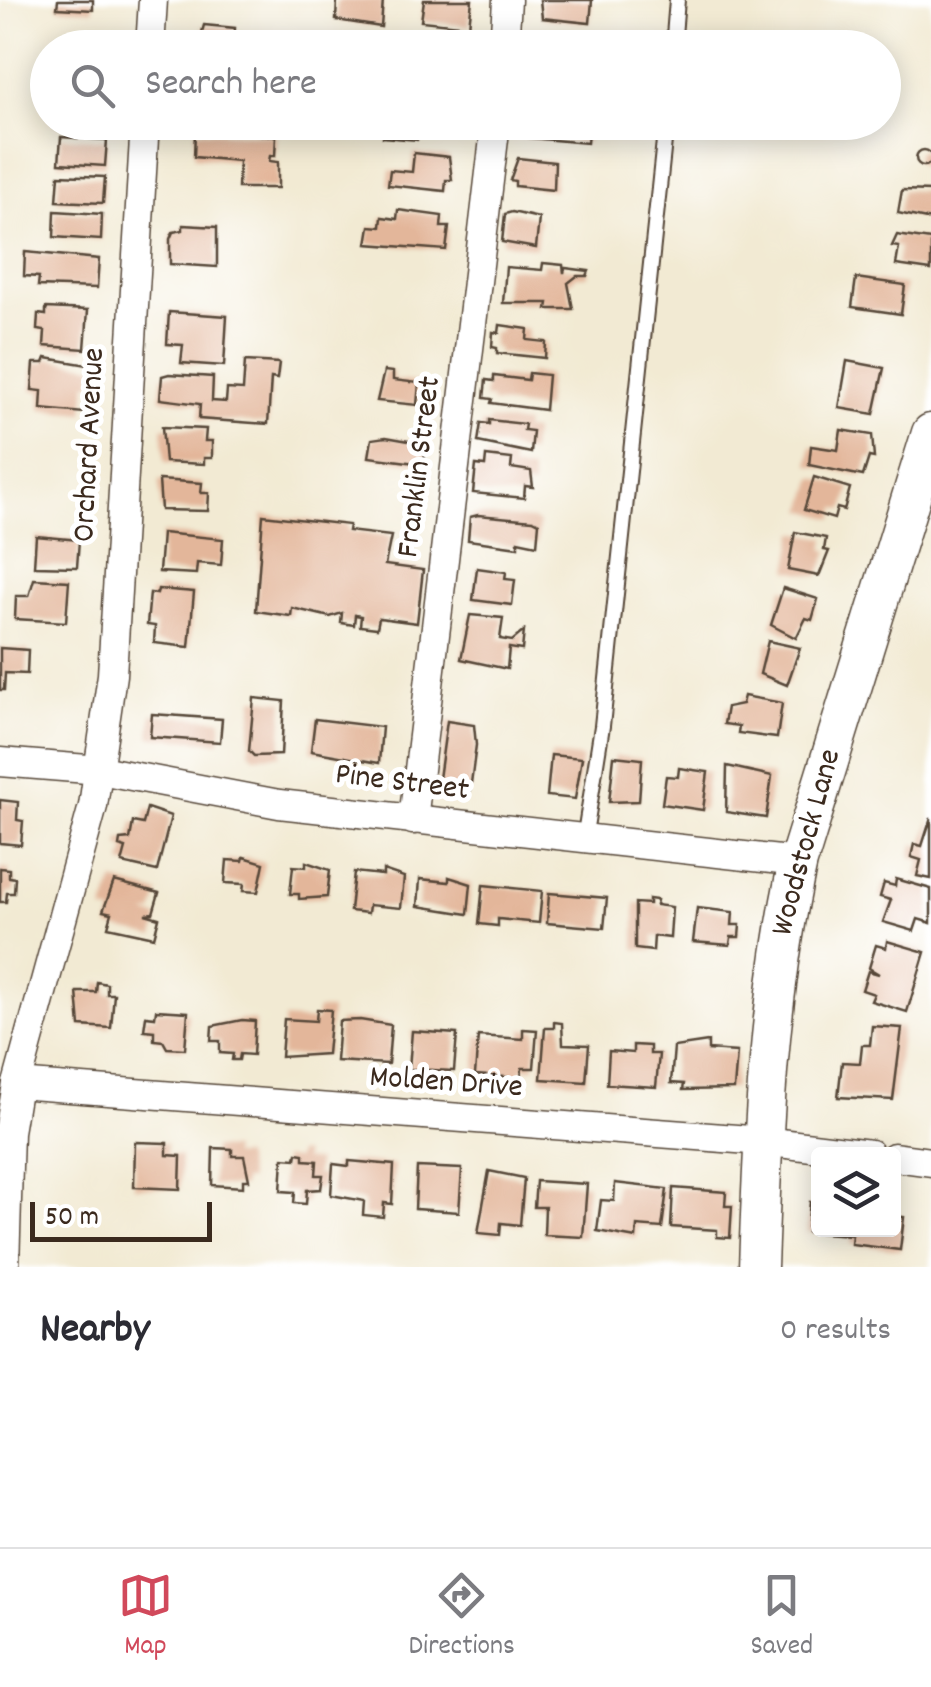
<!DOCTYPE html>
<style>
:root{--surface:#fff;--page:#f7f7f7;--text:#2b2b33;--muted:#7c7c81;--line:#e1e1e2;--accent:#d1495b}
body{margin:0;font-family:Dekko,sans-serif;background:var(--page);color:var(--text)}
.controls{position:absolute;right:30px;bottom:30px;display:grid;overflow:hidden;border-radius:10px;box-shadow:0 5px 25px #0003}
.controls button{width:90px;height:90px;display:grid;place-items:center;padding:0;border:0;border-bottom:2px solid var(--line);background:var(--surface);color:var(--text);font:50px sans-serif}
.scale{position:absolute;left:30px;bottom:25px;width:182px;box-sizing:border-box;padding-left:10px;border:5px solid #3b2a1e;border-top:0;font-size:28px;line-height:35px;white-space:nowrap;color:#3b2a1e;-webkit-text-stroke:8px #fff;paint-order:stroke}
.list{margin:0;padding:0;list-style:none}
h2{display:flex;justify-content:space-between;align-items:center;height:130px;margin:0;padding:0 40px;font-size:42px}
h2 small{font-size:32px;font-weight:400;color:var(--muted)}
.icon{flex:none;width:55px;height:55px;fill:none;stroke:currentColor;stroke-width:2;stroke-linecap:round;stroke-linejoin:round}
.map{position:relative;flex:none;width:931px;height:1267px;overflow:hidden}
.search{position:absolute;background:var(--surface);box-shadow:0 5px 25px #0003;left:30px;right:30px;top:30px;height:110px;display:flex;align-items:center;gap:25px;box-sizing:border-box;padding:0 35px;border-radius:55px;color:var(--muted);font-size:38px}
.sheet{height:280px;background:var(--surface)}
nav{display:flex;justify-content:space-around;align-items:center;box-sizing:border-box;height:140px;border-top:2px solid var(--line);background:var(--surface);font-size:28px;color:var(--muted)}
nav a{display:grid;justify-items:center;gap:5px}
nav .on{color:var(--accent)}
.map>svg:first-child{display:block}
</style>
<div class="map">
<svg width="931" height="1267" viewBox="0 0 931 1267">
<rect width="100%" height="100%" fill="#fff"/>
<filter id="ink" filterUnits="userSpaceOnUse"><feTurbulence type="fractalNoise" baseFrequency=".01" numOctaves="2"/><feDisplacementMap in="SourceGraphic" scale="20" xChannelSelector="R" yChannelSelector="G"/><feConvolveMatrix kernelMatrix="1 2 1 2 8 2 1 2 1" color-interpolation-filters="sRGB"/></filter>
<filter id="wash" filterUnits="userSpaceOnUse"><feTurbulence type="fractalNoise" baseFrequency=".0048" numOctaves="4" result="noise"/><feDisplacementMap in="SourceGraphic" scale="40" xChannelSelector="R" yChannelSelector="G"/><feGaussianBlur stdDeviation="2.25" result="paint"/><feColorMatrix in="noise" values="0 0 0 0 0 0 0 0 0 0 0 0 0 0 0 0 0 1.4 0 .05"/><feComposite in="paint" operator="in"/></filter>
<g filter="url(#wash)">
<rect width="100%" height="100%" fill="#f2ead3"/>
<g id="blocks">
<g fill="#e3b69a">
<path d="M58,0h35v10l-36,-2z"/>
<path d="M337,0h46l-2,27 -45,-7z"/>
<path d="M424,0h48l-3,26 -48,-5z"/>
<path d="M540,0h52l-2,23 -48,-5z"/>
<path d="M204,25l31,3 -1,20h-41l1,-13 7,1z"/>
<path d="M64,33h43l9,3 -1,12h-51z"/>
<path d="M539,37l30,3 -1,8h-30z"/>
<path d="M384,122h35l-2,18 -34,-3z"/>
<path d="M522,122h67l-2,21 -67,-6z"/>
<path d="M195,131l81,5 -1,20h-5l-1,5 9,1v26h-40l1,-27 -45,-4z"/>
<path d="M61,137l46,3 -2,26 -46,-3z"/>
<circle cx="924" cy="158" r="8"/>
<path d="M414,153l35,4 3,23h-6l-1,11 -57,-6 2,-15 22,2z"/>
<path d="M518,158l37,4 -1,28 -39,-4v-5l-5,-1z"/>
<path d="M59,175l46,2 -2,26 -46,-2z"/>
<path d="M902,190l29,1v29l-33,-7z"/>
<path d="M398,210l44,6 -1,11h8l-3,23 -79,-6 3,-18 11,1 1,-10 15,2z"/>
<path d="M55,211l47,3 -1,26 -47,-3z"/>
<path d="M512,212l27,6 -3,30 -34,-6 3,-28z"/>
<path d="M183,225l34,2v40l-47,-3v-25l3,-7 10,-2z"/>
<path d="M897,235l34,5v30l-35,-5 3,-18 -7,-1z"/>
<path d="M25,252l74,7 -2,29 -59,-2 1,-9 -15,-1z"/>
<path d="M543,263l20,2 1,8 1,-5 24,3 -2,5h-10l-9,7 5,26h-26l1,-6h-45l3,-36 36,3z"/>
<path d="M856,278l49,7 -4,29 -49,-7z"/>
<path d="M46,308l42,2 -3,39 -41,-3 1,-15 -8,-1 1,-16 8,1z"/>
<path d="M169,312l58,4 -3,50 -43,-3 2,-18 -16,-1z"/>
<path d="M500,325l28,4 -1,11 19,2 -1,16 -48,-5v-5l-5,-1 1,-15 6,1z"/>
<path d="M46,358l48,8 -2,17h-5l-3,30 -43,-4 1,-18 -10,-1 2,-27h10z"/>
<path d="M245,361l34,2 -2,16 -6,-1 -3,46 -69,-5 1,-15 -40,-5 2,-23 7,-2 44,3 -1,24 14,1 1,-13 16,1z"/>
<path d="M847,361l37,7 -10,46 -35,-6z"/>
<path d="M384,371l9,1v8l26,3 -2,22 -40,-4z"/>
<path d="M529,373l19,2 -3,35 -54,-7 1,-4 -8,-1 2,-18 8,1v-5l34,4z"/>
<path d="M489,420l36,4 -1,6 9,1 -2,22 -53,-11 3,-19 8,1z"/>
<path d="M162,427l44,2 -1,12h7v17h-8v6l-39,-2z"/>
<path d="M841,430l31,5 2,23 -5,-1 -6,19 -54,-11 2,-19 27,4z"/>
<path d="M386,437l40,7 -2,20 -55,-7 3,-18z"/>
<path d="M486,456l26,3 -1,9 20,3 2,16 -8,-1 -1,12 -51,-5 3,-28 9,1z"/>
<path d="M814,477l36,11 -6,22 -7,-2 -3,11 -30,-9z"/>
<path d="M159,480l43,3 -1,10h8l-1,18 -47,-1z"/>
<path d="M263,515l86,10 -1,6 43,5 -6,29 38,5 -6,53 -38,-5 -2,10 -17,-2 1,-10 -6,-1 -1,10 -13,-2 1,-10 -12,4 -38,-9 -1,8 -35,-5z"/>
<path d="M478,515l55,5 6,3 -2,22 -19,-4v6l-50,-7 2,-23z"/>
<path d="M795,532l31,6 -2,12 5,1 -10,25 -31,-6z"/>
<path d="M162,533l61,6 -2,26 -24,-2 -1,11 -37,-2z"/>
<path d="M36,536l43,4 -2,27 -43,-1z"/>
<path d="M477,568l29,4 -1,7 10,1 -3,25 -39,-5z"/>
<path d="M34,579l35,2 -3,41 -51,-3 1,-23h13z"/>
<path d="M783,588l35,11 -6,21 -6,-2 -10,20 -25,-13z"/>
<path d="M158,589l36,3 -5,55 -35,-4 1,-17 -8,-1 3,-32 7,1z"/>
<path d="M470,615l33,3 -3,21 12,2 12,-10 -2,19 -13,-2 -2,21 -46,-10z"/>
<path d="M768,641l32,7 -13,37 -27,-11z"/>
<path d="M0,648l28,2 -1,24 -22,-1 -1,17h-4z"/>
<path d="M744,696l38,7 -5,35 -39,-5 1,-7 -15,-2 3,-17 15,-3z"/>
<path d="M254,698l30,3 -3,54 -27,1 -5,-5z"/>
<path d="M152,714l70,5 -2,23 -70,-5z"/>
<path d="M315,719l67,8 -3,36 -68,-12z"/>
<path d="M447,721l27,4 2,20 -6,46 -32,-5z"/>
<path d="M551,755l31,3 -7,41 -28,-3z"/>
<path d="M614,756l28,3 -3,42 -30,1z"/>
<path d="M727,766l45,10 -6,42 -40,-6z"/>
<path d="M679,768l29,4 -5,38 -41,-6 4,-28 12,1z"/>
<path d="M0,800l18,2 -1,18 6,1 -2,24 -21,-2z"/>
<path d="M147,808l24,8 -14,55 -35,-8 4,-15 -7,-2 1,-6 10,-1 3,-17 10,2z"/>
<path d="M931,818v61l-14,-3 4,-16 -10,-3 3,-13 8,2z"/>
<path d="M244,857l20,6 -6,29 -15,-1 1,-7 -19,-1 2,-23 16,1z"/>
<path d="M306,862l24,8 -3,27 -28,2v-5h-9l3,-28 13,1z"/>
<path d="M0,868l9,1v8l6,1 -1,15h-7l-1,9h-6z"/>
<path d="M383,870l21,7 -3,31 -32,-3 -1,8 -18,-2 4,-39 29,3z"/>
<path d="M449,877l22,7 -3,30 -50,-8 2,-27 29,3z"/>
<path d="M896,879l35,10v34l-13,-4 -4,12 -31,-9 8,-22 -11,-3 4,-14 11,3z"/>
<path d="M114,881l45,12 -6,20 -8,1 14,4 -5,19 -46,-10 4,-14 -9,-2z"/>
<path d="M483,885l59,6 -3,32 -41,-4v7l-19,-2z"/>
<path d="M549,893l58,5 -3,30 -57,-5z"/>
<path d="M649,899l8,1 -1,5 16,2 -2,31 -16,-2 -1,15 -18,-2v-46l14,1z"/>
<path d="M697,908l36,4 -1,13h8l-1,12h-8l-1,8 -37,-3z"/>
<path d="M887,941l38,11 -18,60 -36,-11 3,-7 -12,-4 6,-19 11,3 -10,-6 7,-23 10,3z"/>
<path d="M97,982l10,2v10h7l-3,34 -31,-2 -3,-34h19z"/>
<path d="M317,1009l14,1 -4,44 -46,3 3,-38 32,2z"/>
<path d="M156,1010l32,2 -3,37 -18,-1 -4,-7 -9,-1v-9l-10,-1 2,-14 9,1z"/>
<path d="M242,1020l13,1 -2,34 -13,-1 -1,6h-7l1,-6 -13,-1v-12h-9l1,-15z"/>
<path d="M360,1020l31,5 -3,39 -52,-3 3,-40z"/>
<path d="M554,1022l8,1 1,21 26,1 -3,37 -45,-3 4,-51h9z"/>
<path d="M872,1026l30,2 -9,72 -55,-3 4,-35 18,1 2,-18h8z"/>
<path d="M523,1029l14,1 -3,38h-12l-1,10 -46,-3 3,-39 45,3z"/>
<path d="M412,1031l45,3 -3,37 -45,-2z"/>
<path d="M708,1042v8l29,2 -3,37 -51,1 1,-6 -13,-1 3,-36z"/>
<path d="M633,1045l17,1v8h9l-3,33 -49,-3 2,-33 24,2z"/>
<path d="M135,1142l32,1v12l14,1 -1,33 -46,-2z"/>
<path d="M213,1148l19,1v7h12l5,24h-6v7l-31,-2z"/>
<path d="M297,1153l7,1v6l13,1 -1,14h7l-2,14 -14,1 -1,14 -12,-1 1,-11 -14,-1 2,-33 13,1z"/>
<path d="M349,1161l45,4 -2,39 -8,-1 -1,14 -20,-2 1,-14 -33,-6 2,-31 16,2z"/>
<path d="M417,1167l45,2 -3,43 -44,-3z"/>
<path d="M489,1171l35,7 -4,47 -19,-2 -1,12 -22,-2z"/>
<path d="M536,1181l51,3 -4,53 -39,-2 1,-28h-11z"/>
<path d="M615,1183l52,6 -5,39 -25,-2 -1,12 -39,-7 4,-31 13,1z"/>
<path d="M673,1188l53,4 -1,14h7l-2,32 -13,-1v-7l-46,-3z"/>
<path d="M810,1202l8,1v27h76v-14l10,1 -4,33 -49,-6 1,-9 -45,-3z"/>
</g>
</g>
</g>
<g filter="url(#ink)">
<use href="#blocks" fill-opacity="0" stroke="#564739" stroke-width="2.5"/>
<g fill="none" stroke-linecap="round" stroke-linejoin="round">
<g stroke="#564739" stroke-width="18">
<g id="lane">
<path d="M673,48l4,-48"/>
<path d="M584,840l18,-114 64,-604"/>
</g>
</g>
<g stroke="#564739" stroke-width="31">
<g id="street">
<path d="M150,48l3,-48"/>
<path d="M504,48l3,-48"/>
<path d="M0,762l100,8 179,34 519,58"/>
<path d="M413,820l83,-698"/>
<path d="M17,1084l746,57 107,13"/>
<path d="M894,1157l37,5"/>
<path d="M5,1267l4,-135 8,-48 76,-278 19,-131 33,-553"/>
</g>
</g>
<g stroke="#564739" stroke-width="41">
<path id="secondary" d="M758,1267c5,-137 10,-270 40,-405l133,-429"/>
</g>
<use href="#lane" stroke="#fff" stroke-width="14"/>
<use href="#street" stroke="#fff" stroke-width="28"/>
<use href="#secondary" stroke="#fff" stroke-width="38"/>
</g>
</g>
<g text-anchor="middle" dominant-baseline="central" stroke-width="10" stroke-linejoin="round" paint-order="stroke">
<g font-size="32" fill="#3b2a1e" stroke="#fff">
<text transform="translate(91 445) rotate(-87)">Orchard Avenue</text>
<text transform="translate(421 467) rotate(-83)">Franklin Street</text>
<text transform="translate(402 784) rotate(7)">Pine Street</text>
<text transform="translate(808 843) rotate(-75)">Woodstock Lane</text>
<text transform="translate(446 1084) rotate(4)">Molden Drive</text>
</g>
</g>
</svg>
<div class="controls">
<button><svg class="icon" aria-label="layers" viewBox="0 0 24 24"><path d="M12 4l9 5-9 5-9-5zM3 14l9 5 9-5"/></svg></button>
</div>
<div class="scale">50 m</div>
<div class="search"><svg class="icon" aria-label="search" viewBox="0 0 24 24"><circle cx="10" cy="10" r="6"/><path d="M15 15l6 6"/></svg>Search here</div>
</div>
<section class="sheet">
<h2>Nearby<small>0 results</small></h2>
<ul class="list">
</ul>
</section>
<nav>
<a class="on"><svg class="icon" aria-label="map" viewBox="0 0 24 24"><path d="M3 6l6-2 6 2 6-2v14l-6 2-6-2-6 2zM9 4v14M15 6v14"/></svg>Map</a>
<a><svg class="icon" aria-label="directions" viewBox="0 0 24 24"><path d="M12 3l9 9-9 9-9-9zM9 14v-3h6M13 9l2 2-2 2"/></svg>Directions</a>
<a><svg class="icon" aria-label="saved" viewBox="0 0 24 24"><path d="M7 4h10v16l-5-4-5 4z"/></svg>Saved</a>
</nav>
